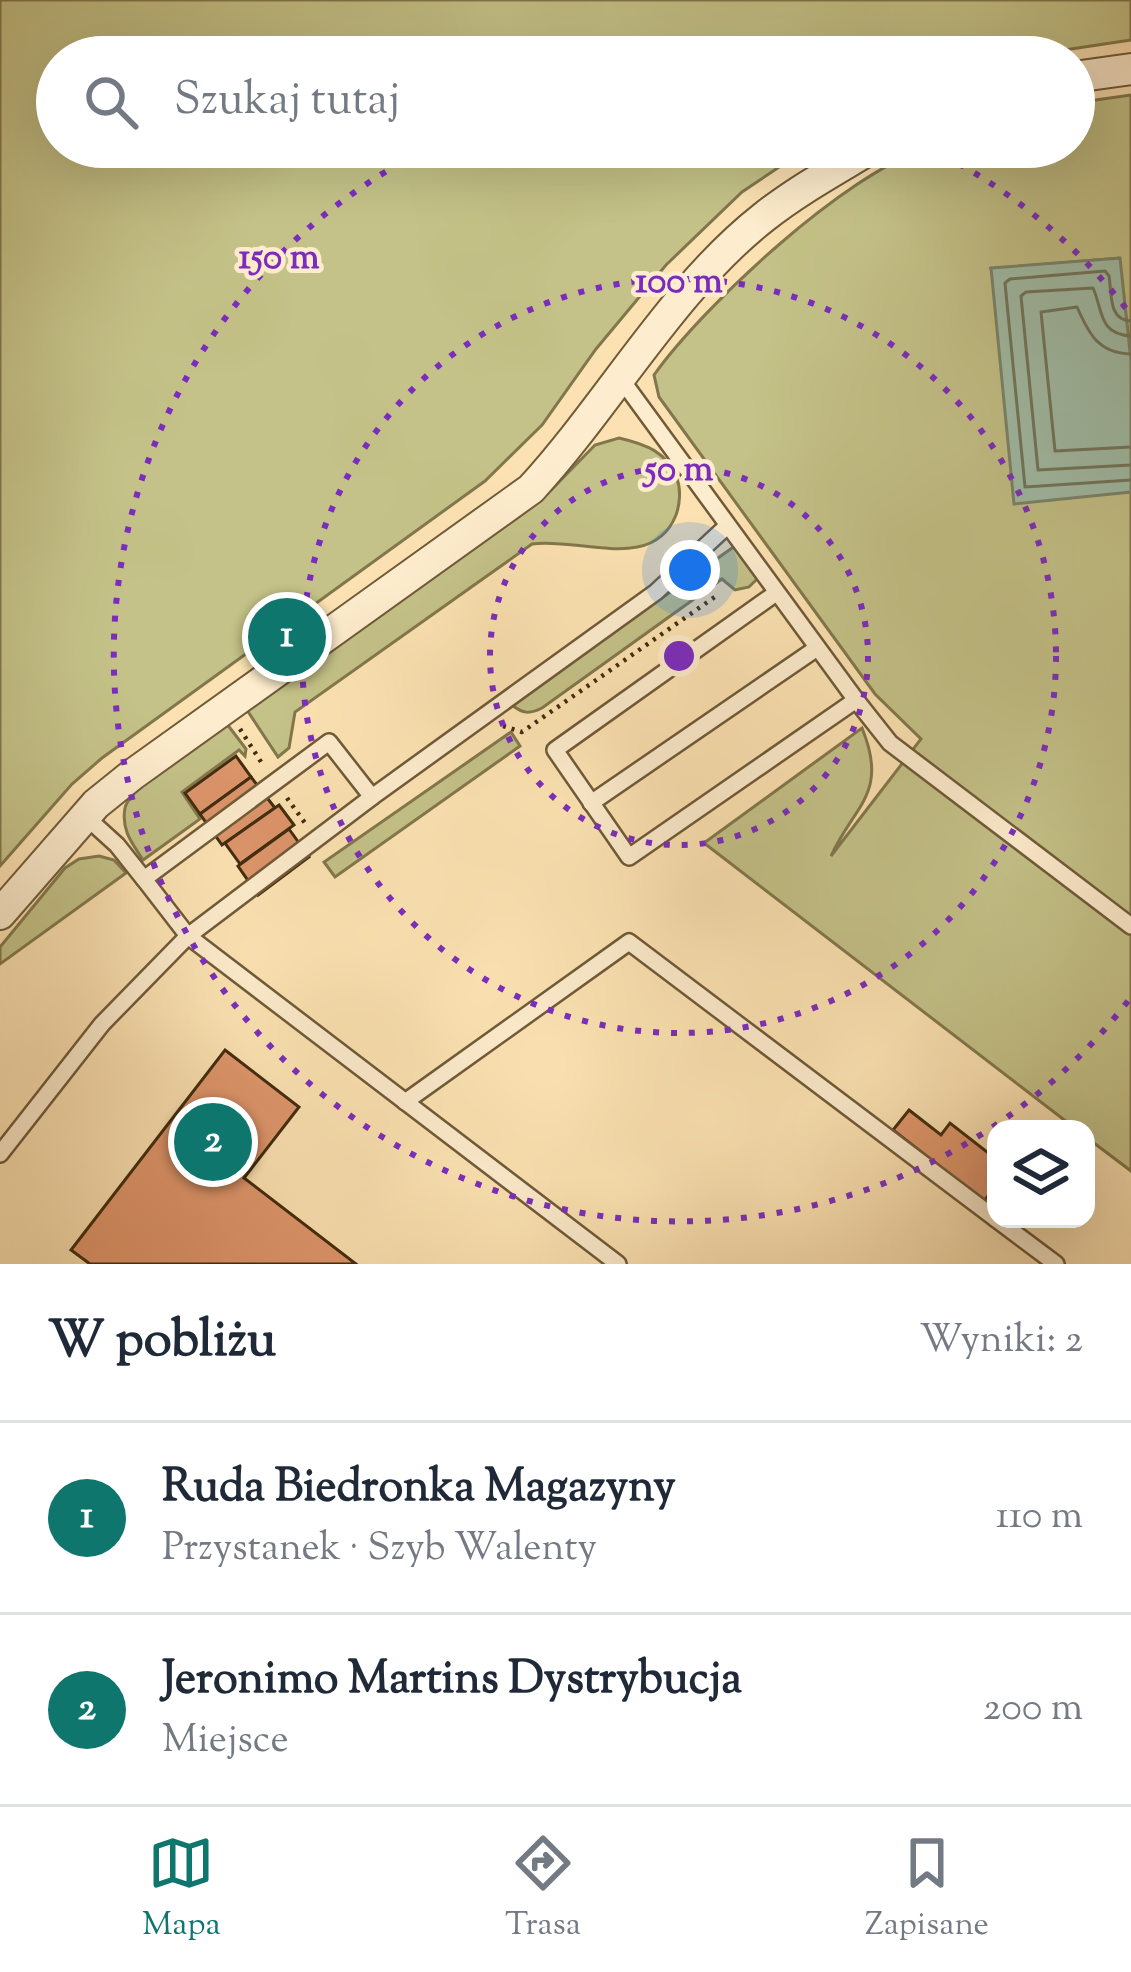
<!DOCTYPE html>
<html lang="pl">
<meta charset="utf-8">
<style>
:root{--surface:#fff;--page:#f2f2f3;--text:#1f2937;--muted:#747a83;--line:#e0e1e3;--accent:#0f766e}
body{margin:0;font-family:"Sorts Mill Goudy",serif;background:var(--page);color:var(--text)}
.controls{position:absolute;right:36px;bottom:36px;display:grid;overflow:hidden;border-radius:24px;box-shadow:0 12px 48px #0002}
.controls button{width:108px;height:108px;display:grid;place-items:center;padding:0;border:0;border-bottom:3px solid var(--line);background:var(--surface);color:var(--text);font:60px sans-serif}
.you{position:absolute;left:690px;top:570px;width:42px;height:42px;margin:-30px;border:9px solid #fff;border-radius:50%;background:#1a73e8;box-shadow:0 0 0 18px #1a73e833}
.badge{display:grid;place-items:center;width:78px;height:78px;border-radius:50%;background:var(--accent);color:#fff;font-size:39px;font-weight:700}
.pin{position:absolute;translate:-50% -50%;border:6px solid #fff;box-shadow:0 3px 12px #0006}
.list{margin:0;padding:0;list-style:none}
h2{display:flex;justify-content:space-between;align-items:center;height:156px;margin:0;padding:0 48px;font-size:51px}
h2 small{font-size:39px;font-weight:400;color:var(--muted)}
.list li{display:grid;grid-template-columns:78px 1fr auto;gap:36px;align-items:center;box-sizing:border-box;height:192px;padding:0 48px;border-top:3px solid var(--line)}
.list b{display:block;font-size:45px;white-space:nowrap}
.list p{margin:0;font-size:39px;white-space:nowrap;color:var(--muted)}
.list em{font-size:39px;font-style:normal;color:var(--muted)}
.icon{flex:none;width:66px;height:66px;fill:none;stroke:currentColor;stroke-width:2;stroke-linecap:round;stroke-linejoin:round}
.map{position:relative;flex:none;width:1131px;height:1264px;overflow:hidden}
.search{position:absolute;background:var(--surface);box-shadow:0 12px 48px #0002;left:36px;right:36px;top:36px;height:132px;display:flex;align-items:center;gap:30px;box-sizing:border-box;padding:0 42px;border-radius:66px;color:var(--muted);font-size:45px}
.sheet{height:540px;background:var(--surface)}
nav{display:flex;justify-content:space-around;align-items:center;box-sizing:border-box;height:168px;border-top:3px solid var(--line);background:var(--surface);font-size:33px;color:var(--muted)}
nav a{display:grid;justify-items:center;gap:6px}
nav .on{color:var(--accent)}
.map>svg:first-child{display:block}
</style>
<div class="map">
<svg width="1131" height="1264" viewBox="0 0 1131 1264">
<rect width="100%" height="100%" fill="#fce2b2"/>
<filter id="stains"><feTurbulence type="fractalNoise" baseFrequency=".00167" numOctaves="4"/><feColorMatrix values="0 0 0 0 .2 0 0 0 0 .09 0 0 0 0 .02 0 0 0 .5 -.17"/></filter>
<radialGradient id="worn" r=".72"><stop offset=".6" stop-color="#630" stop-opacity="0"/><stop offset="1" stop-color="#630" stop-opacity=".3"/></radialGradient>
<g fill="#c4c288" stroke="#82774c" stroke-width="3">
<path d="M0,0h1131v40l-113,17h-961v90h752l-67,45 -76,73 -70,84 -54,76 -57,56 -383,277 -30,26 -72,82z"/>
<path d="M1131,95v266l-12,-103 -128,11 121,224 19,-1v679l-45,-34v-8h-10l-372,-286 158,-115c27,66 -8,77 -31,128l90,-117 -46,-45 -216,-297 -5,-22c50,-70 191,-201 273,-227 27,-8 114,-1 147,-1v-44z"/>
<path d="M619,438c26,6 49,14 58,41 4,10 3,25 -1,36 -23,58 -97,22 -144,29l-237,168 -6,36 -11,9 -35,-53 309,-215 43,-44z"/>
<path d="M732,548h15l13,28 -11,11 -14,3 -13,-11 -180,129c-12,6 -19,6 -30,-3z"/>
<path d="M227,724l19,25 -1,7 -6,-6 -57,42 18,27 -57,41c-11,-17 -22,-30 -18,-52 5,-23 81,-68 102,-84z"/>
<path d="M511,732l9,14 -185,131 -11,-15z"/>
<path d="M99,856l15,4 12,13 -126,91v-17l65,-79 14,-9z"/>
</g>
<path fill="#a0bea9" stroke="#7a846b" stroke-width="3" d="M1120,258l11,103v131l-117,12 -23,-236z"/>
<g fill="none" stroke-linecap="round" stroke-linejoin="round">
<g stroke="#70755c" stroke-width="3">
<path d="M1131,321c-23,-1 -19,-27 -22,-45l-4,-5 -95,8 -5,4 20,204 106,-7"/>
<path d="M1131,336c-33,-2 -28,-26 -38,-48l-67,4 -5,4 17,174 93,-5"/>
<path d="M1131,354c-33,-1 -42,-20 -54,-47l-36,5 14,139 76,-4"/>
</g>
</g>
<g fill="#df966c" stroke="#412c0f" stroke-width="3">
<path d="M236,756l15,21 -51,37 -15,-21z"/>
<path d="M251,777l24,31 -53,37 -22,-31z"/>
<path d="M279,805l15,20 -54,39 -15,-21z"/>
<path d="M289,829l20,28 -51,38 -20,-29z"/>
<path d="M225,1050l74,57 -55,71 112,86h-266l-19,-14z"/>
<path d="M909,1110l32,25 9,-12 46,36v27l-12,15 -91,-71z"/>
</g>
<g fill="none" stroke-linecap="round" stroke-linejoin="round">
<g stroke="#705a38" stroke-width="20">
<g id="lane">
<path d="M621,379l235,321 -227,157 -74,-107 221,-157"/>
<path d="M856,700l34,43 241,183"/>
<path d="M591,803l226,-155"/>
<path d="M85,816l32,29 27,34"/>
<path d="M405,1102l224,-160 367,277"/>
<path d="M0,1154l102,-130 86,-88 184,-139"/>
<path d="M996,1219l60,45"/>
<path d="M618,1264l-430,-328 -44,-57 185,-137 43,55 284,-205 71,-66"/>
</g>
</g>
<g stroke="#705a38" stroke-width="34">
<g id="street">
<path d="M1074,77l57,-8"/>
<path d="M0,914l96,-110 36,-29 399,-286c79,-86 142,-201 233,-272 34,-27 73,-48 109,-70"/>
</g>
</g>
<g stroke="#412c0f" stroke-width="4.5" stroke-dasharray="3 6" stroke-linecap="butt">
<path d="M503,726l19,6 197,-138"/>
<path d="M240,729l23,36"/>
<path d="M287,798l18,25"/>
</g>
<use href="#lane" stroke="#fdeccd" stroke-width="15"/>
<use href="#street" stroke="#fdeccd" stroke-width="30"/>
</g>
<g fill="none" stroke="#7b2cbf" stroke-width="6" stroke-dasharray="6 12">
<circle cx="679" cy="656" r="189"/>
<circle cx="679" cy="656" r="377"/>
<path d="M1128 1001A566 566 0 1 1 431 147M927 147A566 566 0 0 1 1128 311"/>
</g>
<circle cx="679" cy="656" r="18" fill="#7b2cbf" stroke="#fdeccd" stroke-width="6"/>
<g font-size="36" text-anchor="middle" font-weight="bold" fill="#7b2cbf" stroke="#fdeccd" stroke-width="9" stroke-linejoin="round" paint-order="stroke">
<text x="279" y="268">150 m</text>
<text x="679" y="292">100 m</text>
<text x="679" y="480">50 m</text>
</g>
<rect width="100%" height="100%" filter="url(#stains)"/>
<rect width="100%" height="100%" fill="url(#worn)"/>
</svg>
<div class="controls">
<button><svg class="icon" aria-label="layers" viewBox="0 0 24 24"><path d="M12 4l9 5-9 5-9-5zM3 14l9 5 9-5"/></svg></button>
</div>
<div class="you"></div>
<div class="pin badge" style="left:287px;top:637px">1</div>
<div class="pin badge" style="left:213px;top:1142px">2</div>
<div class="search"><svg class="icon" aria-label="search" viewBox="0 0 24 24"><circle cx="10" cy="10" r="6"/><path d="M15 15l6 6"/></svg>Szukaj tutaj</div>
</div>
<section class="sheet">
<h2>W pobliżu<small>Wyniki: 2</small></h2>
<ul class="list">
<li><span class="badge">1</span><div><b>Ruda Biedronka Magazyny</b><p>Przystanek · Szyb Walenty</p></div><em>110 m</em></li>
<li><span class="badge">2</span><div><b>Jeronimo Martins Dystrybucja</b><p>Miejsce</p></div><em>200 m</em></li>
</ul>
</section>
<nav>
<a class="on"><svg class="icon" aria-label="map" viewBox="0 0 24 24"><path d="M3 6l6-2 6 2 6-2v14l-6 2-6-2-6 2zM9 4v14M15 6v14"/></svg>Mapa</a>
<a><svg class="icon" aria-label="directions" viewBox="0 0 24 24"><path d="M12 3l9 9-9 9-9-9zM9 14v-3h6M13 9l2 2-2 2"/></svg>Trasa</a>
<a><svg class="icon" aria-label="saved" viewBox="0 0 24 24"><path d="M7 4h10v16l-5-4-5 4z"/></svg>Zapisane</a>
</nav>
